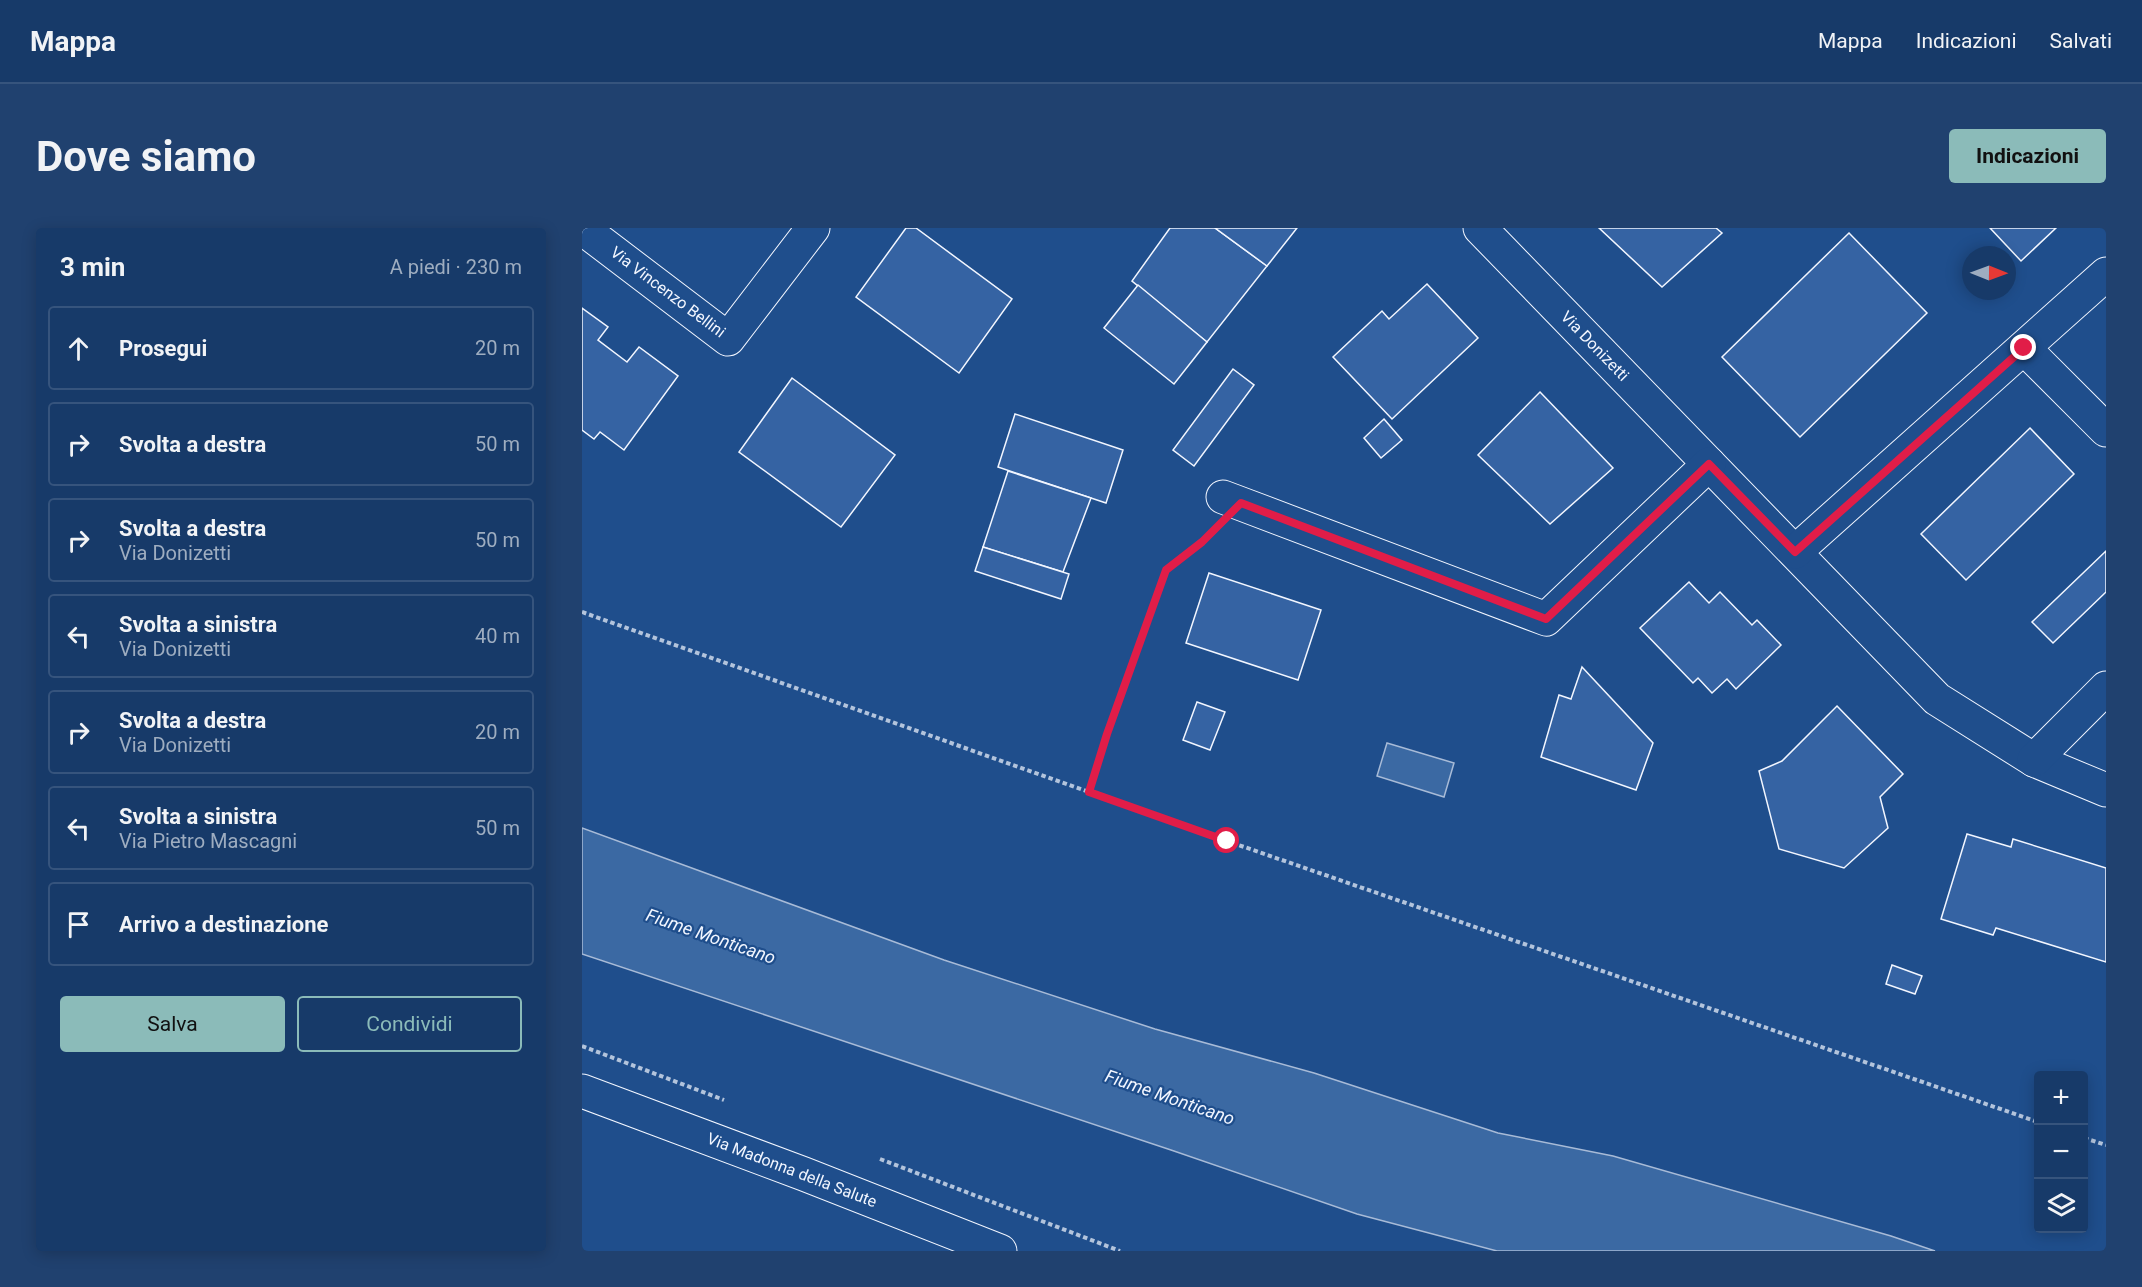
<!DOCTYPE html>
<html lang="it">
<meta charset="utf-8">
<style>
:root{--surface:#173a69;--page:#20416f;--text:#f1f3f6;--muted:#9eadc0;--line:#36547d;--accent:#8bbbb9}
body{margin:0;font-family:Roboto,sans-serif;background:var(--page);color:var(--text)}
.controls{position:absolute;right:18px;bottom:18px;display:grid;overflow:hidden;border-radius:6px;box-shadow:0 3px 15px #0003}
.controls button{width:54px;height:54px;display:grid;place-items:center;padding:0;border:0;border-bottom:2px solid var(--line);background:var(--surface);color:var(--text);font:30px sans-serif}
.compass{position:absolute;left:1380px;top:18px;width:54px;height:54px;border-radius:50%;background:var(--surface);box-shadow:0 3px 15px #0003;rotate:91deg}
.stop{position:absolute;width:18px;height:18px;margin:-14px;border:4px solid #e11d48;border-radius:50%;background:#fff}
.stop.end{background:#e11d48;border-color:#fff;box-shadow:0 2px 6px #0008}
.list{margin:0;padding:0;list-style:none}
h2{display:flex;justify-content:space-between;align-items:center;height:78px;margin:0;padding:0 24px;font-size:26px}
h2 small{font-size:20px;font-weight:400;color:var(--muted)}
.list li{display:grid;grid-template-columns:39px 1fr auto;gap:18px;align-items:center;box-sizing:border-box;height:84px;margin:0 12px 12px;padding:0 12px;border:2px solid var(--line);border-radius:6px}
.list b{display:block;font-size:22px;white-space:nowrap}
.list p{margin:0;font-size:20px;white-space:nowrap;color:var(--muted)}
.list em{font-size:20px;font-style:normal;color:var(--muted)}
.actions{display:flex;gap:12px;padding:18px 24px}
.actions a{flex:1;padding:14px 0;border:2px solid var(--accent);border-radius:6px;text-align:center;font-size:21px;color:var(--accent)}
.actions .main{background:var(--accent);color:#111}
.icon{flex:none;width:33px;height:33px;fill:none;stroke:currentColor;stroke-width:2;stroke-linecap:round;stroke-linejoin:round}
.map{position:relative;flex:none;width:1524px;height:1023px;overflow:hidden;border-radius:6px}
header{display:flex;align-items:center;gap:36px;box-sizing:border-box;height:84px;padding:0 30px;background:var(--surface);border-bottom:2px solid var(--line)}
header strong{font-size:28px}
nav{display:flex;gap:33px;margin-inline-start:auto;font-size:21px}
.intro{display:flex;align-items:center;justify-content:space-between;box-sizing:border-box;height:144px;padding:0 36px}
h1{margin:0;font-size:42px}
.button{padding:15px 27px;border-radius:6px;background:var(--accent);color:#111;font-size:21px;font-weight:700}
main{display:flex;gap:36px;padding:0 36px}
aside{flex:1;background:var(--surface);border-radius:6px;box-shadow:0 3px 15px #0003}
.map>svg:first-child{display:block}
</style>
<header>
<strong>Mappa</strong>
<nav><a>Mappa</a><a>Indicazioni</a><a>Salvati</a></nav>
</header>
<div class="intro"><h1>Dove siamo</h1><a class="button">Indicazioni</a></div>
<main>
<aside>
<h2>3 min<small>A piedi · 230 m</small></h2>
<ul class="list">
<li><svg class="icon" aria-label="ahead" viewBox="0 0 24 24"><path d="M12 20V5M6 11l6-6 6 6"/></svg><div><b>Prosegui</b></div><em>20 m</em></li>
<li><svg class="icon" aria-label="right" viewBox="0 0 24 24"><path d="M7 20v-9h11M14 6l5 5-5 5"/></svg><div><b>Svolta a destra</b></div><em>50 m</em></li>
<li><svg class="icon" aria-label="right" viewBox="0 0 24 24"><path d="M7 20v-9h11M14 6l5 5-5 5"/></svg><div><b>Svolta a destra</b><p>Via Donizetti</p></div><em>50 m</em></li>
<li><svg class="icon" aria-label="left" viewBox="0 0 24 24"><path d="M17 20v-9H6M10 6l-5 5 5 5"/></svg><div><b>Svolta a sinistra</b><p>Via Donizetti</p></div><em>40 m</em></li>
<li><svg class="icon" aria-label="right" viewBox="0 0 24 24"><path d="M7 20v-9h11M14 6l5 5-5 5"/></svg><div><b>Svolta a destra</b><p>Via Donizetti</p></div><em>20 m</em></li>
<li><svg class="icon" aria-label="left" viewBox="0 0 24 24"><path d="M17 20v-9H6M10 6l-5 5 5 5"/></svg><div><b>Svolta a sinistra</b><p>Via Pietro Mascagni</p></div><em>50 m</em></li>
<li><svg class="icon" aria-label="arrive" viewBox="0 0 24 24"><path d="M6 21V4h12l-3 4 3 4H6"/></svg><div><b>Arrivo a destinazione</b></div></li>
</ul>
<div class="actions"><a class="main">Salva</a><a>Condividi</a></div>
</aside>
<div class="map">
<svg width="1524" height="1023" viewBox="0 0 1524 1023">
<rect width="100%" height="100%" fill="#1f4e8c"/>
<g fill="#3b69a3" stroke="#a8bbd7" stroke-width="1.5">
<path d="M805,515l67,20 -10,34 -67,-21z"/>
<path d="M0,600l362,132 211,69 159,44 184,60 115,23 278,80 44,15h-438l-140,-37 -186,-64 -589,-196z"/>
</g>
<g fill="#3563a3" stroke="#f2f6ff" stroke-width="1.5">
<path d="M324,0h10l96,71 -53,74 -103,-76z"/>
<path d="M588,0h45l52,38 -60,76 -75,-61z"/>
<path d="M633,0h82l-30,38z"/>
<path d="M1017,0h117l6,5 -60,54z"/>
<path d="M1408,0h66l-35,33z"/>
<path d="M1267,5l78,80 -127,124 -78,-80z"/>
<path d="M845,56l51,54 -86,81 -59,-62 49,-46 7,8z"/>
<path d="M556,57l69,57 -33,42 -70,-56z"/>
<path d="M0,80l26,19 -10,13 29,22 12,-15 39,29 -54,74 -24,-18 -6,7 -12,-9z"/>
<path d="M651,141l21,16 -60,81 -21,-16z"/>
<path d="M210,150l103,77 -54,72 -102,-75z"/>
<path d="M958,164l73,76 -63,56 -72,-69z"/>
<path d="M433,186l108,36 -17,53 -108,-36z"/>
<path d="M802,191l18,21 -21,18 -17,-20z"/>
<path d="M1448,200l44,46 -108,106 -45,-46z"/>
<path d="M426,243l83,27 -28,74 -80,-25z"/>
<path d="M401,319l86,27 -8,25 -86,-28z"/>
<path d="M1524,323v41l-53,51 -21,-21z"/>
<path d="M627,345l112,37 -23,70 -112,-37z"/>
<path d="M1107,354l20,21 11,-11 32,33 5,-5 24,25 -45,44 -9,-10 -15,14 -14,-15 -5,5 -53,-55z"/>
<path d="M1000,439l71,76 -17,47 -95,-33 18,-62 12,4z"/>
<path d="M615,474l28,10 -15,38 -27,-10z"/>
<path d="M1255,478l66,68 -23,23 8,31 -44,40 -65,-19 -20,-78 23,-10z"/>
<path d="M1385,606l44,13 2,-8 93,29v94l-110,-34 -3,7 -52,-16z"/>
<path d="M1310,737l30,11 -7,18 -29,-10z"/>
</g>
<g fill="none" stroke-linecap="round" stroke-linejoin="round">
<g stroke="#f2f6ff" stroke-width="35">
<g id="minor">
<path d="M0,0l146,111 85,-111"/>
<path d="M898,0l457,471 97,61 72,30"/>
<path d="M1442,120l82,82"/>
<path d="M641,269l323,122 163,-155"/>
<path d="M1213,324l311,-278"/>
<path d="M1452,532l72,-72"/>
<path d="M0,863l222,83 196,77"/>
</g>
</g>
<g stroke="#b3c4dc" stroke-width="4" stroke-dasharray="4.5 3" stroke-linecap="butt">
<path d="M0,384l645,229 811,281"/>
<path d="M507,564l18,-58 59,-164 45,-37"/>
<path d="M0,818l142,54"/>
<path d="M1502,910l22,7"/>
<path d="M298,931l240,92"/>
</g>
<use href="#minor" stroke="#1f4e8c" stroke-width="33"/>
</g>
<g fill="none" stroke-linecap="round" stroke-linejoin="round">
<path stroke="#e11d48" stroke-width="8" d="M645,613l-138,-49 18,-58 59,-164 36,-28 39,-39 305,116 163,-155 86,88 229,-204"/>
</g>
<g text-anchor="middle" dominant-baseline="central" stroke-width="4.5" stroke-linejoin="round" paint-order="stroke">
<g font-size="16" fill="#f2f6ff" stroke="#1f4e8c">
<text transform="translate(86 64) rotate(37)">Via Vincenzo Bellini</text>
<text transform="translate(1013 118) rotate(46)">Via Donizetti</text>
<text transform="translate(210 942) rotate(21)">Via Madonna della Salute</text>
</g>
<g font-size="18" font-style="italic" fill="#f2f6ff" stroke="#1f4e8c">
<text transform="translate(129 708) rotate(19)">Fiume Monticano</text>
<text transform="translate(588 869) rotate(19)">Fiume Monticano</text>
</g>
</g>
</svg>
<div class="controls">
<button>+</button>
<button>−</button>
<button><svg class="icon" aria-label="layers" viewBox="0 0 24 24"><path d="M12 4l9 5-9 5-9-5zM3 14l9 5 9-5"/></svg></button>
</div>
<svg class="compass" viewBox="-18 -18 36 36"><path d="M0-13l5 13h-10z" fill="#e53935"/><path d="M0 13l5-13h-10z" fill="#9eadc0"/></svg>
<div class="stop" style="left:645px;top:613px"></div>
<div class="stop end" style="left:1442px;top:120px"></div>
</div>
</main>
